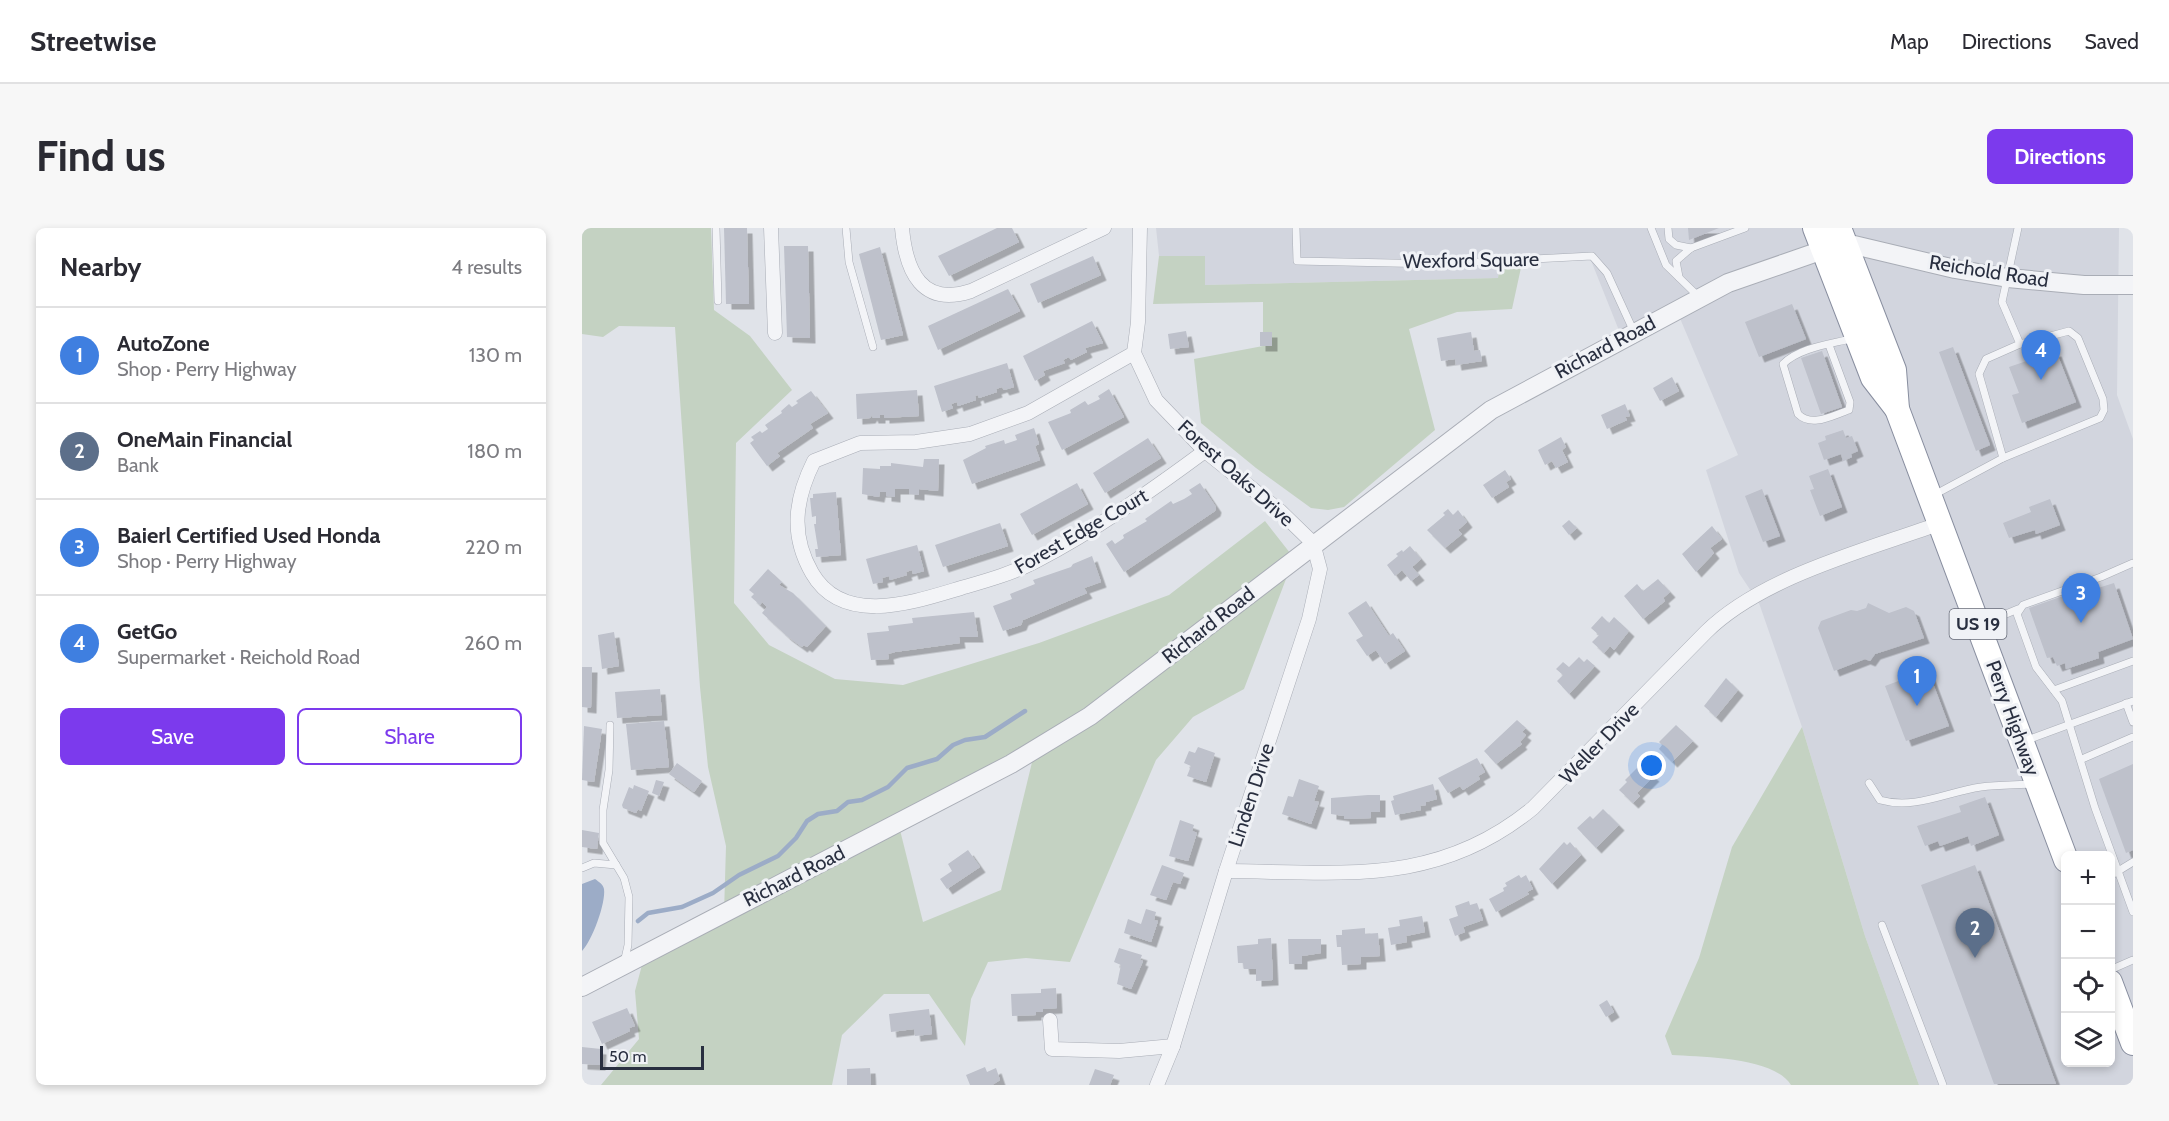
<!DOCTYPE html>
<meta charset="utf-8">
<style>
:root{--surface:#fff;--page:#f7f7f7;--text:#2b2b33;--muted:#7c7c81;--line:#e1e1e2;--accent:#7c3aed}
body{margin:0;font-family:Cabin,sans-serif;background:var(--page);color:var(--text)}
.controls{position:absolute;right:18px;bottom:18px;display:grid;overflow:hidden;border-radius:9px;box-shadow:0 3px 9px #0003}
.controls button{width:54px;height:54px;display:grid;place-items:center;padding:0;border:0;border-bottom:2px solid var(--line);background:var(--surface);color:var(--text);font:30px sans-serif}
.scale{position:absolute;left:18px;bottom:15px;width:104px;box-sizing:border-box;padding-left:6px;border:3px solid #292f40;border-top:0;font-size:16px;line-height:21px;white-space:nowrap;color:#292f40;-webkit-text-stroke:4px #f0f2f6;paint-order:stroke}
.you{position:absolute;left:1070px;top:538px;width:21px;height:21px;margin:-15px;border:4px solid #fff;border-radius:50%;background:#1a73e8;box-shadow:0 0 0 9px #1a73e833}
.badge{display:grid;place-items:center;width:39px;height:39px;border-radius:50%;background:var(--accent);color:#fff;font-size:20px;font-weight:700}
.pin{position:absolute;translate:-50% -50px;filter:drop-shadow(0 2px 3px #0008)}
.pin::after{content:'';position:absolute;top:32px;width:21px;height:18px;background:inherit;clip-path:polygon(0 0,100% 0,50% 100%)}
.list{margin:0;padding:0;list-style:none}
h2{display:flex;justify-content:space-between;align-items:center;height:78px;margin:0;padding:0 24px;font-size:26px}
h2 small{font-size:20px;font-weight:400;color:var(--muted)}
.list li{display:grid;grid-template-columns:39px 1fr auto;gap:18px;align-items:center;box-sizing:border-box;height:96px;padding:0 24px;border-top:2px solid var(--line)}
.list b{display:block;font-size:22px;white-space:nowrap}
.list p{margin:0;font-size:20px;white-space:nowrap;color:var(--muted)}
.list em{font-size:20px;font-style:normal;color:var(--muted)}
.actions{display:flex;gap:12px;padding:18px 24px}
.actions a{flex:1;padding:14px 0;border:2px solid var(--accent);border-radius:9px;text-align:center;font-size:21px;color:var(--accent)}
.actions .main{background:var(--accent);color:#fff}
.icon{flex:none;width:33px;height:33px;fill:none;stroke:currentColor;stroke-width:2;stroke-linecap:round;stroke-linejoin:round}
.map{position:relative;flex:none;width:1551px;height:857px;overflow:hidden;border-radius:9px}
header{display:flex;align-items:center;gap:36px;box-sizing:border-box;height:84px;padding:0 30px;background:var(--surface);border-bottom:2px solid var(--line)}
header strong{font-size:28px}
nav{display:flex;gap:33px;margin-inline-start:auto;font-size:21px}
.intro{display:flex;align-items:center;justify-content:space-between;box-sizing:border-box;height:144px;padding:0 36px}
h1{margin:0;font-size:42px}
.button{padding:15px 27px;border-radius:9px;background:var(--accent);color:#fff;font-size:21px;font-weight:700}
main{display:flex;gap:36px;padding:0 36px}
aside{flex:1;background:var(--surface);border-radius:9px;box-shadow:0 3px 9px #0003}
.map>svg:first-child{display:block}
</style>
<header>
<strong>Streetwise</strong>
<nav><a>Map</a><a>Directions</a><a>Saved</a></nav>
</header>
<div class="intro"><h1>Find us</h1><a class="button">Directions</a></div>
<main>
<aside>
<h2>Nearby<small>4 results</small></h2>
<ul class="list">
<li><span class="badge" style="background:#3f7fe0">1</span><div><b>AutoZone</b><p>Shop · Perry Highway</p></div><em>130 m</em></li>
<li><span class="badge" style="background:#5c6f8a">2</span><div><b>OneMain Financial</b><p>Bank</p></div><em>180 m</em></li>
<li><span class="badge" style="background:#3f7fe0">3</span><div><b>Baierl Certified Used Honda</b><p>Shop · Perry Highway</p></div><em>220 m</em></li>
<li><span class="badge" style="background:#3f7fe0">4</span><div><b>GetGo</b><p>Supermarket · Reichold Road</p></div><em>260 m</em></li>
</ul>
<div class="actions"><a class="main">Save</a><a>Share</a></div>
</aside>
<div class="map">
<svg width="1551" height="857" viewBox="0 0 1551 857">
<defs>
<filter id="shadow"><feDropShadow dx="5.5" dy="5.5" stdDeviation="0" flood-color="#0004"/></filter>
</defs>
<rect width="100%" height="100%" fill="#e0e3e9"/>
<path fill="#d2d5de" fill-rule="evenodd" d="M574,0h963l-2,167 16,44v646h-214l-54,-149 -63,-209 -43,-124 -20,-30 -33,-103 32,-15 -62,-146 -54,29 -32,-80 -90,6 -2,14 -293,7v-29h-46zM1484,628h44v206h-44z"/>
<g fill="#c4d2c2" fill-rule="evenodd">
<path d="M0,0h129l3,82 36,26 42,54 -56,53 -2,160 35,42 66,34 68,6 136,-42 130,-48 96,-74 29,37 -50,131 -51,28 -37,43 -86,202 -44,-4 -38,4 -17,37 -6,47 -36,-52h-45l-42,41 -10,50h-231l38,-46 -4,-48 10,-37 79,-41 2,-67 -18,-79 -8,-80 -25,-360 -56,-1 -16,11 -21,-3zM453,522l-34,140 -78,32 -25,-100z"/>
<path d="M577,28h46v29l293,-7 2,-14 22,-1 -10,46 -55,3 -48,17 26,101 -91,77 -16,3 -17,-2 -55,-40 -55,-45 -7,-64 69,-13v-44l-110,2z"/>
<path d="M1220,499l63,209 54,149h-128c-17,-28 -88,-28 -119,-30l-7,-19 34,-78 33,-111z"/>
</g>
<path fill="#9cacc7" d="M13,651c4,3 8,5 9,10 2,14 -12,52 -22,62v-67z"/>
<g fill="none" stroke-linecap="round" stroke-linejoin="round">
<path stroke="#9cacc7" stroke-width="4.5" d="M56,693l10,-8 34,-6 31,-14 26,-18 39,-19 18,-18 11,-17 11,-7 19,-3 11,-9 14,-2 26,-13 19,-19 30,-9 16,-14 12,-5 20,-3 40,-26"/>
</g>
<g fill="#bec1cb" filter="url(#shadow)">
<path d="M142,0h23l2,76h-23z"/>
<path d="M415,0h15l7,14 -70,34 -11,-20z"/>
<path d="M1106,0h31l-30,12z"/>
<path d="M202,18h24l2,92 -23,-1z"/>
<path d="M298,19l23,88 -22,5 -22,-86z"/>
<path d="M511,28l8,19 -63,28 -8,-19z"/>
<path d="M426,61l12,22 -82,39 -10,-24z"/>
<path d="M1210,76l14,35 -47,18 -14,-35z"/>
<path d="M510,93l11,22 -18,5 2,4 -16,8 -2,-3 -6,3 2,3 -22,8 2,4 -10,6 -12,-25z"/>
<path d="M604,103l3,16 -19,2 -2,-15z"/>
<rect x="678" y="104" width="12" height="14"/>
<path d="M889,104l3,19 6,-1 2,11 -26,4 -1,-6 -14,2 -4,-23z"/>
<path d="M1371,119l37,98 -14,6 -37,-99z"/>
<path d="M1240,123l20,56 -21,7 -20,-56z"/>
<path d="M1474,123l20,51 -54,21 -10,-28 7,-2 -10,-26z"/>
<path d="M425,135l7,24 -10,3 -2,-3 -6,2 1,3 -18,6 -1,-3 -3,1 1,4 -18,6 -1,-4 -6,2 2,4 -11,4 -8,-26z"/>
<path d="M1090,149l7,14 -19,10 -7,-13z"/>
<path d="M527,161l15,28 -62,33 -14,-28 23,-9 -1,-3 15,-9 3,4 12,-6 -2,-3z"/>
<path d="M335,162l2,26 -35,2v-3h-4v3h-7l-1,-3 -2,3 -13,1 -1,-25z"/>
<path d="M229,163l17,22 -18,11 3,4 -36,25 3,3 -13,10 -17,-23 4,-3 -3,-3 9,-6 2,2 6,-4 -3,-4 17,-12 -1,-2 8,-7 3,3 6,-4 -2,-2z"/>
<path d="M1043,176l5,12 -5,1 2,3 -20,9 -6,-14z"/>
<path d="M452,200l5,16 -4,2 5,14 -68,24 -9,-24 23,-12 -1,-2 19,-6 1,4 12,-4 -2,-5z"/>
<path d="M1261,202l3,8 6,-2 6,15 -7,3 1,3 -9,4 -2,-7 -17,6 -6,-17 8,-3 -1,-4z"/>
<path d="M979,209l5,10 -4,3 6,12 -12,6 -4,-7 -7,4 -7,-15z"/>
<path d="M566,210l13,20 -56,35 -12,-20z"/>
<path d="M342,231h15l-1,32 -19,-2v6l-10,-1v-5h-14v8l-9,-1v-4h-6l-1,5 -17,-3 1,-26 17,1v-3h11v-3l32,4z"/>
<path d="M1246,241l14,38 -22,9 -10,-26 4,-1 -5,-13z"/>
<path d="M923,242l6,9 -5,3 3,5 -17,11 -9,-13z"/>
<path d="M495,255l11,21 -56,31 -12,-21z"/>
<path d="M618,255l16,24 -1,4 -91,61 -18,-28 6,-4 3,4 9,-6 -1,-3 24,-14 -2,-2 26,-18 2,3 11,-5 8,-5 -3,-4z"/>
<path d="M1180,261l18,47 -17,6 -18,-46z"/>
<path d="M254,264l5,63 -25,2 -1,-8h3l-4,-25h2v-8l-4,1 -2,-19h3v-4z"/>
<path d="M1468,271l10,26 -24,9 -1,-4 -26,8 -6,-15 28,-11 -2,-5z"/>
<path d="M866,281l5,6 5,-5 9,12 -9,8 4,4 -17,14 -18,-18 18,-15 -2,-2z"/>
<path d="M987,292l8,8 -8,7 -7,-9z"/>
<path d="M418,295l8,23 -65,21 -8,-22z"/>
<path d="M1130,298l10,13 -12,9 4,5 -18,19 -14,-18z"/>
<path d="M335,317l7,26 -11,3 -1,-4 -6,2 1,3 -17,5 -1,-4 -7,2 1,4 -10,2 -7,-25z"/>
<path d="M828,318l11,13 -9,8 7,8 -8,6 -9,-11 -7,6 -8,-11 11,-9 -2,-2 6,-4 1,2z"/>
<path d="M510,328l9,26 -17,6 3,5 -64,27 -2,5 -18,6 -10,-25 19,-7 -2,-5 25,-10 -2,-4 38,-13 2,-3z"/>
<path d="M186,341l14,13 -3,3 14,8 33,33 -19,21 -3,-2 -2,2 -15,-11 -25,-23 5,-6 -5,-5 -2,3 -9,-8 3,-3 -5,-4z"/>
<path d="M1076,351l12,13 -7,6 2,3 -22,18 -19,-23 13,-12 6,7z"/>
<path d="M1532,355l19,56 -35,13 1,6 -33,11 -1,-6 -8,3 -4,-9 -6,1 -18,-50 51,-18 2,3z"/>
<path d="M784,373l23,35 4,-3 12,18 -20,13 -9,-14 -9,6 -11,-16 7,-4 -15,-23z"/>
<path d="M1286,375l21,10 17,-6 8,4 10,27 -49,16 -5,7 -5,-2 -31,12 -16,-43 3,-7 30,-11 6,1 9,-3z"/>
<path d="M392,384l4,25h-19l1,6 -65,9 -7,2 1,5 -18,1 -4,-27 22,-2 -1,-5 25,-3 -1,-5z"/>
<path d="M1020,388l7,7 5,-6 15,14 -15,19 -4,-4 -6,7 -12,-11 7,-7 -8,-7z"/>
<path d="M32,404l5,34 -17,3 -4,-34z"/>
<path d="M997,429l5,5 3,-3 8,7 -26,28 -12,-13 6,-6 -7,-6 7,-7 6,5z"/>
<path d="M0,439h10l-1,41 -9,-1z"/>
<path d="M1346,442l21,56 -43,15 -21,-55z"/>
<path d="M1144,450l12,12 -22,27 -12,-11z"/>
<path d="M78,461l2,26 -45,3 -2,-26z"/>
<path d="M935,492l9,8 -4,4 4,3 -6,7 2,2 -26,20 -12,-13z"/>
<path d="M82,493l5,46 -38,3 -5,-46z"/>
<path d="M1094,497l17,16 -21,21 -13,-13 3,-4 -3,-3z"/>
<path d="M2,498l18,3 -8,53 -12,-2z"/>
<path d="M616,519l17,6 -9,29 -19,-6 4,-10 -7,-3 5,-12 6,2z"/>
<path d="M895,530l8,14 -7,4 2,3 -17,11 -3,-4 -12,7 -10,-15z"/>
<path d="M95,535l25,18 -8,11 -25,-18z"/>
<path d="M1065,535l7,6 -4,4 4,3 -17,17 3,3 -7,7 -14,-13 8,-8 -2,-2 14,-14 3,2z"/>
<path d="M1551,536v86l-7,3 -27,-74z"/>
<path d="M717,551l20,7 -5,15 5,1 -8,22 -29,-10 6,-18 5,1z"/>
<path d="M74,552l8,2 -5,14 -7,-3z"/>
<path d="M851,556l4,15 -11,3v3l-6,1 1,4 -26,5 -4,-14 3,-1 -1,-4z"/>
<path d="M52,557l15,6 -8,20 -3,-2 -2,4 -13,-5 -1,-3 7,-18 4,2z"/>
<path d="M786,567h12v17h-9v6l-27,1v-3l-13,-2v-16z"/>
<path d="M1403,569l14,38 -28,11 -3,-10 -28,10 -2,-5 -13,5 -8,-20 44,-14 -2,-6z"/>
<path d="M1021,581l16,16 -23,23 -19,-20 13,-12 3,3z"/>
<path d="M598,592l14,5 -2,6 5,2 -9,28 -19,-5z"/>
<path d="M0,602l17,3 -2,16 -15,-2z"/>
<path d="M982,614l3,3 3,-3 11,13 -29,29 -13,-15z"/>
<path d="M386,622l12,17 -33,22 -7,-10 12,-8 -4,-7z"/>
<path d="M580,637l22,8 -4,11 -7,-2 -7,18 -16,-5z"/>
<path d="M1393,637l81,219h-62l-16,-44 -57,-155z"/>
<path d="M937,647l2,3 5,-3 7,14 -6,3 2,2 -33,18 -7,-13 15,-8 -1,-3 4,-2 -2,-3z"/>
<path d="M887,673l1,4 7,-2 6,17 -20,7 2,5 -10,4 -6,-17 9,-3 -3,-10z"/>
<path d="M564,681l10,3 -2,8 4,1 -7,21 -27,-9 4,-14 13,5z"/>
<path d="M840,688l3,16 -19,4 1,6 -16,3 -3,-17 12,-2 -1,-6z"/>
<path d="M783,700v6l13,-1 2,23 -19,1v7l-19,1 -1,-18h-4l-1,-12h6v-5z"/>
<path d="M689,710l2,42 -17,1v-12h-12l-1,-6h-5l-1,-17 21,-2v-5z"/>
<path d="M706,711h33v14l-19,3v8h-13z"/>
<path d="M537,720l23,7 -2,5 3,1 -12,28 -14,-5 4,-19 -7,-3z"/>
<path d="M474,760l1,20 -14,1v3h-7v3l-24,1 -1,-22 30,-1v-4z"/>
<path d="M1025,772l7,12 -8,5 -7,-12z"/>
<path d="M45,780l8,18 -6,2 1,3 -28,13 -10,-22z"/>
<path d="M347,781l3,25 -17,2 -1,-7 -23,3 -2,-18z"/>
<path d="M0,819l19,2 -1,16 -18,-1z"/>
<path d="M403,839l2,5 9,-4 4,12 -8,5h-22l-4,-10z"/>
<path d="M288,840l1,17h-24v-16z"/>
<path d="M513,841l19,6 -4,10h-21z"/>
</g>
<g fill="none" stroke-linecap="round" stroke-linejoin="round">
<g stroke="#a9adb6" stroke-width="8">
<g id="service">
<path d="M134,0l2,73"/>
<path d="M264,0l3,34 24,85"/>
<path d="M714,0l1,33 141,3 154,-8 15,17 27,59"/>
<path d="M1069,0l15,37 33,32"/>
<path d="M1086,0l1,11 7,6 15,3"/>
<path d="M1097,49l-3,-16 15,-13 54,-20"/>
<path d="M1247,117l21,57 -1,8c-16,5 -37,18 -51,4l-15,-50c17,-17 49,-20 71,-26"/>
<path d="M1421,230l97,-40 4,-8 -1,-11 -25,-61 -9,-7 -49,13"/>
<path d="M1350,268l71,-38 -24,-84 7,-15 34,-15 -18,-42 16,-74"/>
<path d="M1551,335l-32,14 -78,28 -6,9 19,53 26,34 33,107 38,104"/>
<path d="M1400,396l36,-15"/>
<path d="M1472,462l79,-29"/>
<path d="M1544,475l7,19"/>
<path d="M28,497l-1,45 -6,40v33l21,35 5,19 -1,48 -4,18"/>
<path d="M1445,512l106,-39"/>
<path d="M1500,531l51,-22"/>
<path d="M1287,555l11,17c35,10 66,-8 101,-13 16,-2 34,-2 51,-3"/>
<path d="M0,640l12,-5 22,2"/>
<path d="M1528,648l23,-14"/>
<path d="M1300,697l61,160"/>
<path d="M1528,742l23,-10"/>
</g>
</g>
<g stroke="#a9adb6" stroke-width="15">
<g id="minor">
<path d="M189,0l4,105"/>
<path d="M320,0c4,44 20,79 69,63l133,-63"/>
<path d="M552,125l-106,60 -58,21 -54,8 -56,1 -46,18c-19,38 -24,74 -2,112 31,54 102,29 149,15 24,-7 50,-14 73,-26 60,-31 117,-71 171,-111"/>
<path d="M644,643c116,1 211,16 307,-63l173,-176c57,-56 161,-82 235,-109"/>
<path d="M468,792l2,29 67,2 54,-5 53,-175 83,-252 11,-50 -7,-26 -33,-32 -75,-60 -49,-51 -22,-47 4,-31 2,-94"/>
<path d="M575,857l16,-39"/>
</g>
</g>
<g stroke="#a9adb6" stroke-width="20">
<path id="tertiary" d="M0,759l429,-223 79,-48 401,-306 237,-127 95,-33 31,-5 101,24 53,9 76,7h49"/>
</g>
<g stroke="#888e9f" stroke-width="26">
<g id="trunk">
<path d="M1233,0l58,150 24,31"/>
<path d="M1257,0l55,142 3,39 169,451"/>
<path d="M1528,754l23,61"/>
</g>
</g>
<use href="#service" stroke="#f3f4f7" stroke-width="7"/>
<use href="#minor" stroke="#f3f4f7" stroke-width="14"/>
<use href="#tertiary" stroke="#f3f4f7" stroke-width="18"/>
<use href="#trunk" stroke="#fff" stroke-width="24"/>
</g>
<g text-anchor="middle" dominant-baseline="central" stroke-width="6" stroke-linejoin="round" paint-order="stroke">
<rect fill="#f0f2f6" stroke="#656a77" stroke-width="1.5" x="1367.5" y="381" width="57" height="30" rx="4.5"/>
<g font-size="18" font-weight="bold" fill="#292f40">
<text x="1396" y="396">US 19</text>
</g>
<g font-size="20" fill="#292f40" stroke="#f0f2f6">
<text transform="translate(889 32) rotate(-1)">Wexford Square</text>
<text transform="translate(1407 43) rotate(9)">Reichold Road</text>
<text transform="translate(1023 119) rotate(-28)">Richard Road</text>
<text transform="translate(654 245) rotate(42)">Forest Oaks Drive</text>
<text transform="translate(499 303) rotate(-30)">Forest Edge Court</text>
<text transform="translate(626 397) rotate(-38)">Richard Road</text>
<text transform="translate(1431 490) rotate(70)">Perry Highway</text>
<text transform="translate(1017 515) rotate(-46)">Weller Drive</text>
<text transform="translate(669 567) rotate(-72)">Linden Drive</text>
<text transform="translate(212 648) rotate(-27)">Richard Road</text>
</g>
</g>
</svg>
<div class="controls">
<button>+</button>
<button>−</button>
<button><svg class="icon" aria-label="locate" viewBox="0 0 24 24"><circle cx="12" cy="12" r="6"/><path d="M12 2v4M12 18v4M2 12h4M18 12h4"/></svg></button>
<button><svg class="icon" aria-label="layers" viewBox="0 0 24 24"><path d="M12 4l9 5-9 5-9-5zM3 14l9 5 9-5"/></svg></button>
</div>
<div class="scale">50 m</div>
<div class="you"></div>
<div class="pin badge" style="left:1335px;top:478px;background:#3f7fe0">1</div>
<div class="pin badge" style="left:1393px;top:730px;background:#5c6f8a">2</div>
<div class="pin badge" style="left:1499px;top:395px;background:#3f7fe0">3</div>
<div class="pin badge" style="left:1459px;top:152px;background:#3f7fe0">4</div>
</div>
</main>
